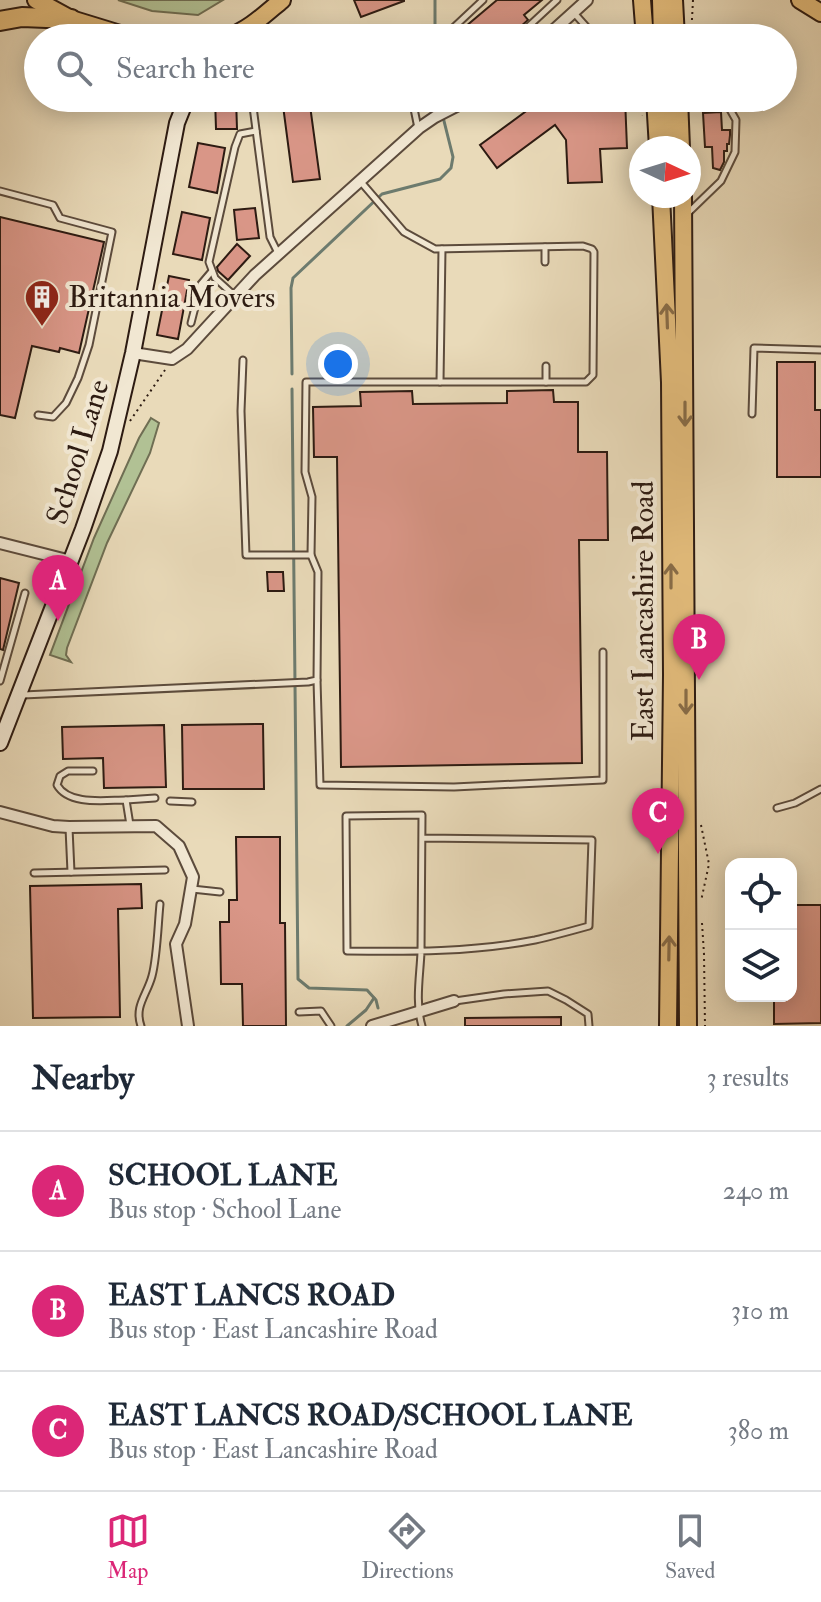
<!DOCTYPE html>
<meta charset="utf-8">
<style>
:root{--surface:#fff;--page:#f2f2f3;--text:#1f2937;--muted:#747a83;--line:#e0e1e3;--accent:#db2777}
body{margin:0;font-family:"IM FELL Double Pica",serif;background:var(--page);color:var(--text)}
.controls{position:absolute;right:24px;bottom:24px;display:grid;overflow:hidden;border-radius:16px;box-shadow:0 4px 20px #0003}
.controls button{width:72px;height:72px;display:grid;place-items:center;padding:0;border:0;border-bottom:2px solid var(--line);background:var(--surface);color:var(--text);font:40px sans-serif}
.compass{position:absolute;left:629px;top:136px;width:72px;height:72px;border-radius:50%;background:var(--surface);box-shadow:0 4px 20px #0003;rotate:94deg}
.you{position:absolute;left:338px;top:364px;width:28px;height:28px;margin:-20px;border:6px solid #fff;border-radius:50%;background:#1a73e8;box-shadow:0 0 0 12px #1a73e833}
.badge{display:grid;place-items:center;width:52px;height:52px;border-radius:50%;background:var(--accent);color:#fff;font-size:26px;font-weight:700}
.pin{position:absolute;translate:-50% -66px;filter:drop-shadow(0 2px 4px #0008)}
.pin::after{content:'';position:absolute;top:42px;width:28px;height:24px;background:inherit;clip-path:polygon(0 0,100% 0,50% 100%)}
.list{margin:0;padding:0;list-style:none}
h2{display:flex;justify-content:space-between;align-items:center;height:104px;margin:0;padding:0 32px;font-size:34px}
h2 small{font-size:26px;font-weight:400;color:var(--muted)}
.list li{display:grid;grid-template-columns:52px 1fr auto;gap:24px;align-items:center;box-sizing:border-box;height:120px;padding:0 32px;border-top:2px solid var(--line)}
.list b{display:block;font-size:30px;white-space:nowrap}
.list p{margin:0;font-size:26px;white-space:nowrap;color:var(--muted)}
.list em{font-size:26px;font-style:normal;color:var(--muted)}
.icon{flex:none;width:44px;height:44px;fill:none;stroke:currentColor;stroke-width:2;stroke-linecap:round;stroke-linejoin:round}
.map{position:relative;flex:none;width:821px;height:1026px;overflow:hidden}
.search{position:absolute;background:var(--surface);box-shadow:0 4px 20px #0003;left:24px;right:24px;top:24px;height:88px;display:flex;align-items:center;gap:20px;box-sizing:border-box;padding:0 28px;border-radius:44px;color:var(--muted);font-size:30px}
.sheet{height:464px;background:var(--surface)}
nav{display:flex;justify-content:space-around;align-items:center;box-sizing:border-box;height:112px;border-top:2px solid var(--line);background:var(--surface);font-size:22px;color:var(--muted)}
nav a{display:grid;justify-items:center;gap:4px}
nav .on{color:var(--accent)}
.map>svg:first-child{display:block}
</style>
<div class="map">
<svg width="821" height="1026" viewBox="0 0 821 1026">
<rect width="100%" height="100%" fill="#e9dab9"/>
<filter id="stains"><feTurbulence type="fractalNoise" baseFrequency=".0025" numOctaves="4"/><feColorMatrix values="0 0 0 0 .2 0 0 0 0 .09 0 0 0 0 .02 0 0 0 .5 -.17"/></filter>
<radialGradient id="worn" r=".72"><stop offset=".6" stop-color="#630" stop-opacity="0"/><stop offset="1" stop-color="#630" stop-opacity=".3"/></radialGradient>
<g fill="#b1c194" stroke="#6f6e53" stroke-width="2">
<path d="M118,0h105l-25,15 -46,-4z"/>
<path d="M151,418l8,5 -9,30 -43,90 -40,105 -1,7 5,7 -21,-7 44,-117 45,-100z"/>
</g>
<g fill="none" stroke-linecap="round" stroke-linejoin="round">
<g stroke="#6d7b6e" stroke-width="3">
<path d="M435,0v38"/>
<path d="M439,98l2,11"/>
<path d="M292,374l-1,-86 2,-10 89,-84 58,-15 11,-11 2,-11 -10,-40"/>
<path d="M292,389l6,590 11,9 58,2 9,10 2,8"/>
<path d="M347,1026l19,-16 8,-12"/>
</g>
</g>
<g fill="#d99687" stroke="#2d1b12" stroke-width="2">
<path d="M354,0h50v1l-43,16z"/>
<path d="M497,0h45l-18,15 4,5 -16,14 -1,4h-7l-3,-4 -5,4h-34l-3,-6z"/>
<path d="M215,98h21l1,31h-21z"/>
<path d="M282,98h27l11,81 -27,3z"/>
<path d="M544,98h81l2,50 -27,1 2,33 -34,1 -2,-43 -11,-15 -58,43 -17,-23z"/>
<path d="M721,112l1,18h8v5l-1,9h-2v7h-3v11l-4,8 -7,-2 -1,-21h-7l-2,-34z"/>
<path d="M198,143l27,5 -8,45 -28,-6z"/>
<path d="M255,208l4,30 -22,2 -3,-30z"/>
<path d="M182,212l28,6 -8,42 -29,-6z"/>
<path d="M0,217l104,25 -25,111 -19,-5 -1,4 -27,-6 -17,72 -15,-3z"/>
<path d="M237,244l13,12 -22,24 -10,-9 -1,-4z"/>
<path d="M169,276l20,4 -11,59 -21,-4z"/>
<path d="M777,362h38v48h6v67h-44z"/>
<path d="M553,390l1,12h24v50h29l1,88h-29l3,223 -241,4 -4,-310h-23l-1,-50 48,-1 -1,-14 52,-1 1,13 94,-1v-12z"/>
<path d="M267,572h16l1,19h-16z"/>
<path d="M0,578l19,5 -16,67 -3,-1z"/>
<path d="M263,724l1,65h-81l-1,-64z"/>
<path d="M164,725l2,62 -62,1 -1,-30 -40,1 -1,-32z"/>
<path d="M236,837h44v86h5l1,103h-43l-1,-42h-21l-1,-62h9v-22h8z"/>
<path d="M141,884l1,24 -24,1 2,108 -87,1 -3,-132z"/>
<path d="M791,905h30v118l-47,1v-28h17z"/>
<path d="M561,1017v9h-96v-8z"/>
</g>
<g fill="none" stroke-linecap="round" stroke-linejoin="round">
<g stroke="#5c4b3c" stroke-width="9">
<g id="service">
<path d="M574,13l17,19"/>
<path d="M455,38l-3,-9 31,-29"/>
<path d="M516,38l41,-38"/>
<path d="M252,99l18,138 8,16"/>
<path d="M412,99l6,29"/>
<path d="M0,191l53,14 7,13 52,14 -23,113 -11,33 -12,25 -13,14 -15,-2"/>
<path d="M689,212l32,-31 14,-29 1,-32 -8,-14 -11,-8"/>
<path d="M545,247v15"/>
<path d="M235,296l-20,-18 -6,-16 26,-115 5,-13 16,-3"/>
<path d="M191,323l10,-39 11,-13"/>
<path d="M243,360l-2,51 5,144h65"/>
<path d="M440,382l2,-133"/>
<path d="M546,382v-16"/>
<path d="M752,414l2,-66 67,2"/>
<path d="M317,680l3,105 134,2 149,-7v-128"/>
<path d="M0,681l25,-88"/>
<path d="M23,695l285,-13 9,-2 1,-108 -7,-17 1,-58 -7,-25 1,-90h280l7,-7 1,-123 -2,-3 -9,-3 -148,3 -31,-17 -43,-50"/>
<path d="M93,771h-25l-8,5 -3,9c12,21 49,15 69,15l4,25"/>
<path d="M126,800l29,-2"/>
<path d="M170,801l22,1"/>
<path d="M777,808l18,-5 26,-14"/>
<path d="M69,828l2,44"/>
<path d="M422,838l170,2 -3,86c-18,5 -36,10 -54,14 -62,12 -125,12 -188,11l-1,-135 76,-1 -1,137c-1,24 -6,50 1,74"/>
<path d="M34,873l131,-3"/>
<path d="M192,889l28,3"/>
<path d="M455,1001l49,-7 44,-3 18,9 22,14 1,12"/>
<path d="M299,1012l22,-1 10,15"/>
<path d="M141,1026c-7,-20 6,-31 11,-50 5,-18 6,-52 8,-72"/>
</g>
</g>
<g stroke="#5c4b3c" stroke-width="14">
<g id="minor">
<path d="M545,38l42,-38"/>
<path d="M133,353l39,6 15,-10 68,-74 164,-147 16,-11 37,-19"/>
<path d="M0,543l71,18"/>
<path d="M0,812l53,14 16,1 87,-1 23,20 14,31 -8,47 -9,20 12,82"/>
<path d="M372,1026l82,-25"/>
</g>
</g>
<g stroke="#2d1b12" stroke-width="18">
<path id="secondary" d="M0,743l83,-214 27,-78 23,-98 44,-230 10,-25"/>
</g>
<g stroke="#2d1b12" stroke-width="20">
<g id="primary">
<path d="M661,0l1,38"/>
<path d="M800,0l21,13"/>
<path d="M664,98l2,50"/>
</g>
</g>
<g stroke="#2d1b12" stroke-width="20">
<g id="trunk">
<path d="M36,0l35,19 62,19"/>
<path d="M642,0l3,38"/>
<path d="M674,0l2,38"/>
<path d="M226,38c23,-8 38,-23 56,-38"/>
<path d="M655,98l3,50"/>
<path d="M679,98l2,50"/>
<path d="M661,196l9,186 2,293 -4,351"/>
<path d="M683,196l5,830"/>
</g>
</g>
<g stroke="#2d1b12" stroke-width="22">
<path id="motorway" d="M0,21l22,-4 49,2"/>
</g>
<g stroke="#2d1b12" stroke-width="2" stroke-dasharray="2 4" stroke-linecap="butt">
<path d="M691,38l2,-38"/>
<path d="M640,98l2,18"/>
<path d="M692,158l1,29"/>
<path d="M130,421l35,-51"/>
<path d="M701,825l8,39 -8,37"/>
<path d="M702,923l2,31 1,72"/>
</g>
<use href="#service" stroke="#f1e7d2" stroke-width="5"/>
<use href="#minor" stroke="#f1e7d2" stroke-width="10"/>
<use href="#secondary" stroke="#f1e7d2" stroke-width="14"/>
<use href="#primary" stroke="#e4bd7c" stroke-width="16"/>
<use href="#trunk" stroke="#e4bd7c" stroke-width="16"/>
<use href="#motorway" stroke="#e4bd7c" stroke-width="18"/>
</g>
<defs><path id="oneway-shaft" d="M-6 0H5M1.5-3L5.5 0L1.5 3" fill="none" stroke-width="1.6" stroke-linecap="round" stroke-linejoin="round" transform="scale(2)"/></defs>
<g stroke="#886c47">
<use href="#oneway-shaft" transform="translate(667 316) rotate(-92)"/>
<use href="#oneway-shaft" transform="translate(685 414) rotate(90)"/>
<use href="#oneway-shaft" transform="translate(671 576) rotate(-90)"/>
<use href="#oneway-shaft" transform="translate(686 702) rotate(90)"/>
<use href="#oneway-shaft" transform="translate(669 948) rotate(-89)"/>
</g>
<defs>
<g id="building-pin" transform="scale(1.8)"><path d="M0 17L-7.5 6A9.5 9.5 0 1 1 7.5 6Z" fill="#8f2418" stroke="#f1e7d2"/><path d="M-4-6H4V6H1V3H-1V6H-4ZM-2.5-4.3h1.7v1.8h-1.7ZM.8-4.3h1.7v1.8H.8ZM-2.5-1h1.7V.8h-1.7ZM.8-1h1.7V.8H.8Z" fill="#fff"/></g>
</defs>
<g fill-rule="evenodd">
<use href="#building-pin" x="42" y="297"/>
</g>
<g text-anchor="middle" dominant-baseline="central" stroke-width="8" stroke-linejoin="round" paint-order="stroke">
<g font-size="30" fill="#2d1b12" stroke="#f1e7d2" text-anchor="start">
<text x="68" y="297">Britannia Movers</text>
</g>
<g font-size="30" fill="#2d1b12" stroke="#f1e7d2">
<text transform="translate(78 452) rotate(-73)">School Lane</text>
<text transform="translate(643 611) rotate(-90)">East Lancashire Road</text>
</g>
</g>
<rect width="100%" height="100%" filter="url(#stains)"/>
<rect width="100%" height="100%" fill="url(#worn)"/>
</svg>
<div class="controls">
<button><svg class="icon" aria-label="locate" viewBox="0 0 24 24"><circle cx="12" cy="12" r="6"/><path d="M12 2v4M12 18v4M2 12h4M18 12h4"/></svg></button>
<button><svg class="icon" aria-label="layers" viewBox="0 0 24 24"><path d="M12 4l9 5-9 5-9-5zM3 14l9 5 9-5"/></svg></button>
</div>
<svg class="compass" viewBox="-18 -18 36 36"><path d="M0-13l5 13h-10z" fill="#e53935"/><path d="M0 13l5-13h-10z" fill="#747a83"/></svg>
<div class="you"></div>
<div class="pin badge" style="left:58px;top:621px">A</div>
<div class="pin badge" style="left:699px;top:680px">B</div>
<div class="pin badge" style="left:658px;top:854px">C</div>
<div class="search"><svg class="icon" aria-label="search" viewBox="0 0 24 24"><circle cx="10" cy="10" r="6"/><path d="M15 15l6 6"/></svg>Search here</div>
</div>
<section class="sheet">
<h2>Nearby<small>3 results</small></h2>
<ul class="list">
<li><span class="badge">A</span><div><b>SCHOOL LANE</b><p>Bus stop · School Lane</p></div><em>240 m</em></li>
<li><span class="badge">B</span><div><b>EAST LANCS ROAD</b><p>Bus stop · East Lancashire Road</p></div><em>310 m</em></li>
<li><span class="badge">C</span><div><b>EAST LANCS ROAD/SCHOOL LANE</b><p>Bus stop · East Lancashire Road</p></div><em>380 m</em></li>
</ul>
</section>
<nav>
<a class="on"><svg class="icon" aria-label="map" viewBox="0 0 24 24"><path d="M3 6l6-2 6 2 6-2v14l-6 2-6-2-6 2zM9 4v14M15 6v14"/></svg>Map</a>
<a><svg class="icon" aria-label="directions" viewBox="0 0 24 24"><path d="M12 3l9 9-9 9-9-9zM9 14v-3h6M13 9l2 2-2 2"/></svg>Directions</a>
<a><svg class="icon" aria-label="saved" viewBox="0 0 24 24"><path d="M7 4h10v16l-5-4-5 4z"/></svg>Saved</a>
</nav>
